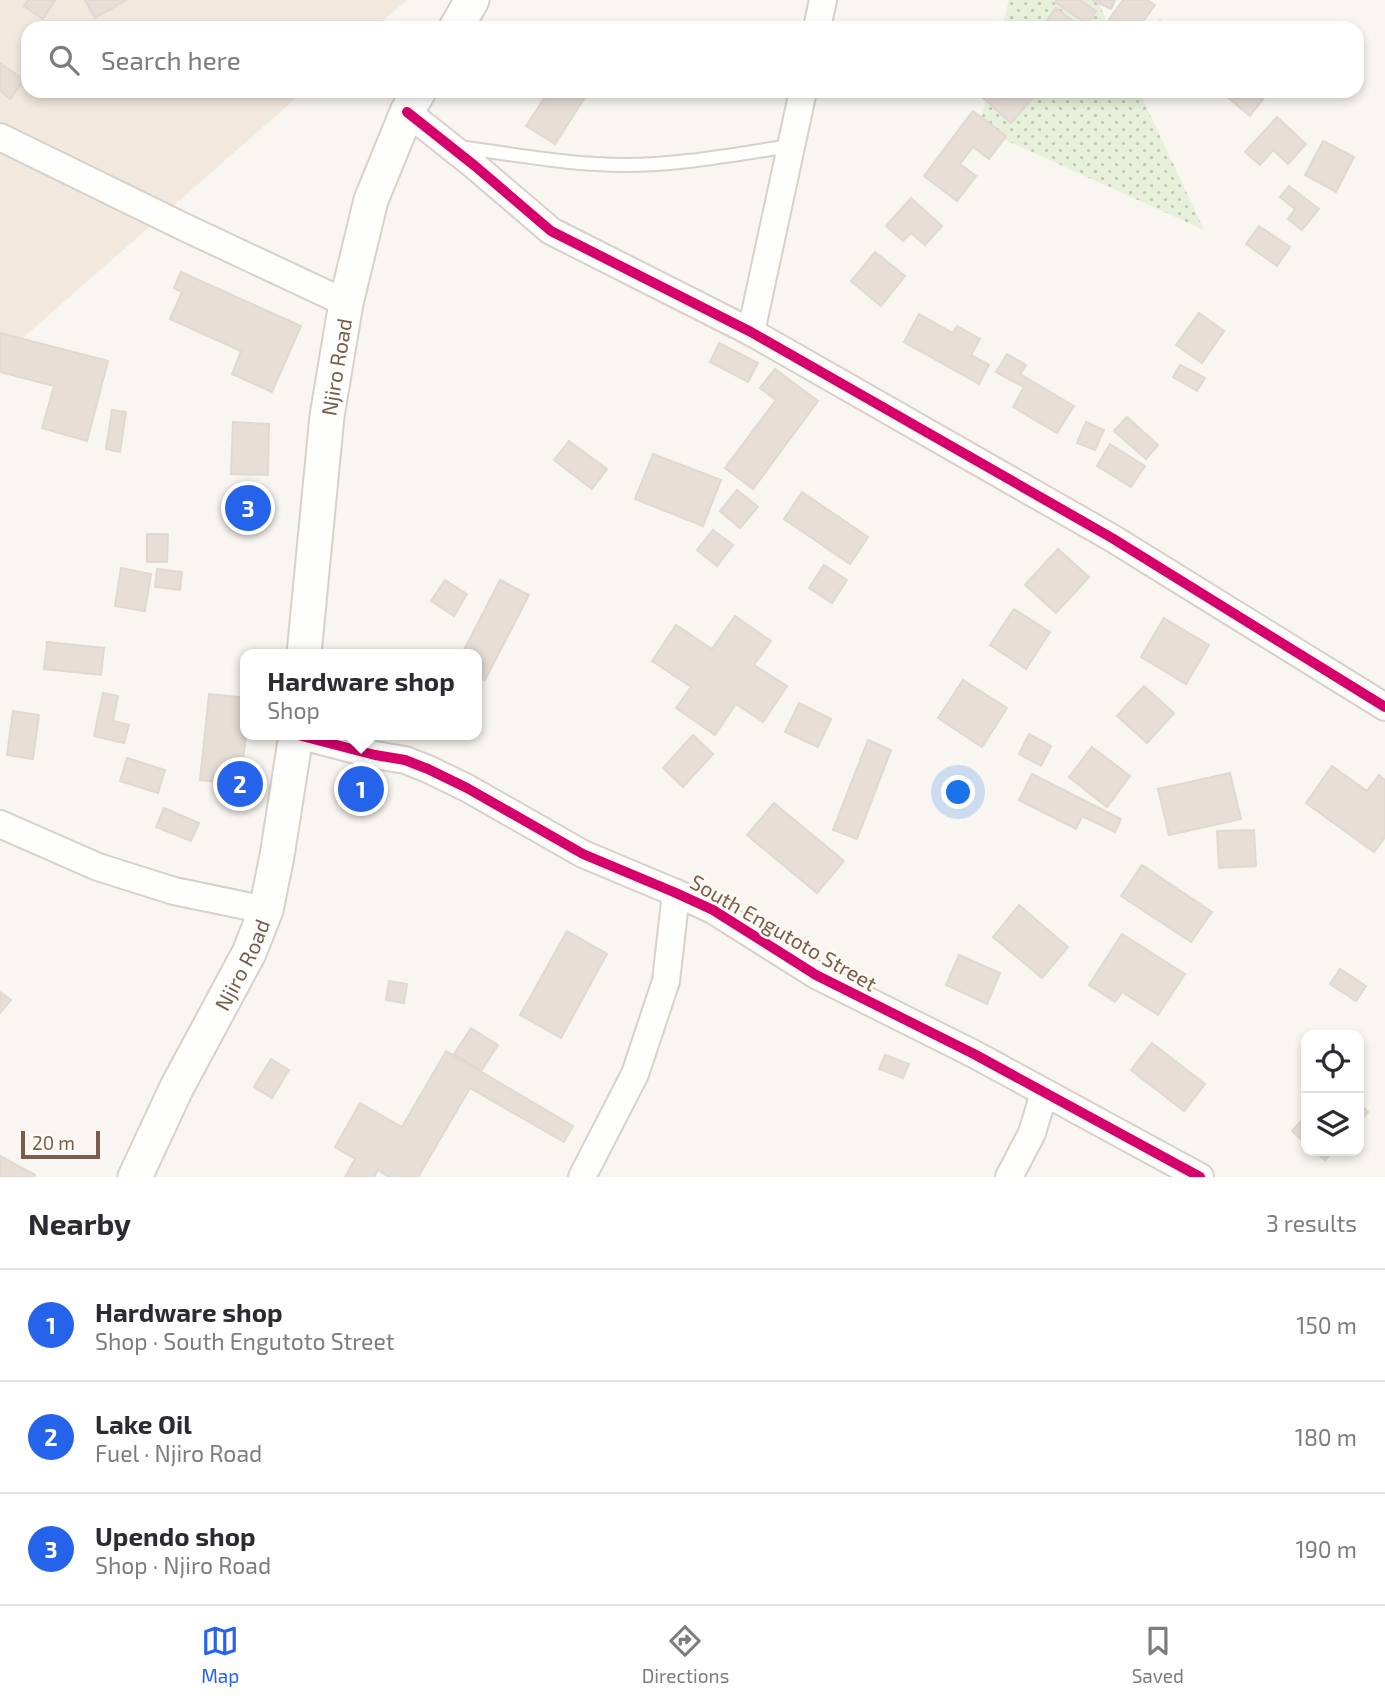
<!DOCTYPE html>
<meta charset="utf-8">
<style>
:root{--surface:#fff;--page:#f7f7f7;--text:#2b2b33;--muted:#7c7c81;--line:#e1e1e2;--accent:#2563eb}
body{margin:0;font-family:"Exo 2",sans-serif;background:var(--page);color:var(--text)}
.controls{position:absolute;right:21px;bottom:21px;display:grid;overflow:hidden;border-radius:14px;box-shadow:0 4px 10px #0003}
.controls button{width:63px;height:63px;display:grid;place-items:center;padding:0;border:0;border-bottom:2px solid var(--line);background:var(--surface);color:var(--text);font:35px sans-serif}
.scale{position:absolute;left:21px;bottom:18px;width:79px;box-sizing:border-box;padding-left:7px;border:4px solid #7a5c4d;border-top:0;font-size:19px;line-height:24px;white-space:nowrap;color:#7a5c4d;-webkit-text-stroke:5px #fffaf3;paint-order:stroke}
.you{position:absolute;left:959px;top:793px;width:24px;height:24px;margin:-18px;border:5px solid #fff;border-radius:50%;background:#1a73e8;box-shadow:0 0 0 10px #1a73e833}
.badge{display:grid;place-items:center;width:46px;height:46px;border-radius:50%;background:var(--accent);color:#fff;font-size:23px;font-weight:700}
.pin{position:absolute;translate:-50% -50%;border:4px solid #fff;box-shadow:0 2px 7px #0006}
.popup{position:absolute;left:240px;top:649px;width:242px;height:91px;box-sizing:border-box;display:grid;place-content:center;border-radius:14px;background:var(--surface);filter:drop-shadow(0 2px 5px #0005);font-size:23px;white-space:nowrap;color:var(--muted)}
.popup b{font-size:26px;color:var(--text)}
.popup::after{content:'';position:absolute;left:50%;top:100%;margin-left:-14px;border:14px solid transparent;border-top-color:var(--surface)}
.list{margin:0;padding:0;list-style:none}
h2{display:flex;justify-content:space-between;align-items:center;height:91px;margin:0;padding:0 28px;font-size:30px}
h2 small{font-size:23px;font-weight:400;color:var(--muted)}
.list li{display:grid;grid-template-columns:46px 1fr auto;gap:21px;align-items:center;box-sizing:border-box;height:112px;padding:0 28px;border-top:2px solid var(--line)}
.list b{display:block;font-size:26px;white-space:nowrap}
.list p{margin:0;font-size:23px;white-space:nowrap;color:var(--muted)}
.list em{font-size:23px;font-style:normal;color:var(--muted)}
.icon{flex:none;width:38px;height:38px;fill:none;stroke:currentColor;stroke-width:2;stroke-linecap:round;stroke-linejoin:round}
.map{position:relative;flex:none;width:1385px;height:1177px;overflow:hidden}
.search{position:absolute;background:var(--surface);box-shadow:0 4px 10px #0003;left:21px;right:21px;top:21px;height:77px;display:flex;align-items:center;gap:18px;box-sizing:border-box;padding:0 24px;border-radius:21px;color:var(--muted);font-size:26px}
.sheet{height:427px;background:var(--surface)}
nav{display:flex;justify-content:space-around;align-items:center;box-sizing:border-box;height:98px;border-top:2px solid var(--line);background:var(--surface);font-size:19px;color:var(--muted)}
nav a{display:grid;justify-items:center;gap:4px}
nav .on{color:var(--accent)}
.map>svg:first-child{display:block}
</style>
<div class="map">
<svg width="1385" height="1177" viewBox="0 0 1385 1177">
<defs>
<pattern id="grass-dots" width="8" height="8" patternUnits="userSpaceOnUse" patternTransform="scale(1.75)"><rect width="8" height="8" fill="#e7f0db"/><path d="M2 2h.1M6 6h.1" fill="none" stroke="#c0c6b4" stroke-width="1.8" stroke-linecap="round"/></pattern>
</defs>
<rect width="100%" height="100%" fill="#f9f5f0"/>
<path fill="#f2e8de" d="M0,0h407l-32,28h-347v63h276l-304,267z"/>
<g fill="url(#grass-dots)">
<path d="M1009,0h88l13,28h-108z"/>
<path d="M988,91h151l65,139 -225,-102z"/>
</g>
<g fill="#e6ded7" stroke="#e2d8d2" stroke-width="2">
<path d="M28,0h27l-12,19 -19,-13z"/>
<path d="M85,0h41l-31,18z"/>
<path d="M1057,0h23l16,11 -9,13 -32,-22z"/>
<path d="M1092,0h23l-4,9z"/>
<path d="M1123,0h24l8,5 -17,23h-29l-4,-3z"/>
<path d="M1056,8l26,20h-41z"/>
<path d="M1160,21l9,7h-14z"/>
<path d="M0,63l24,17 -14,19 -10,-8z"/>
<path d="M549,91h23l12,8 -29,45 -29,-18z"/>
<path d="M984,91h55l-28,32 -31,-28z"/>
<path d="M1220,91h33l10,8 -13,17z"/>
<path d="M973,111l33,25 -17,23 -16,-12 -13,17 16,12 -19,25 -33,-25z"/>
<path d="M1277,117l29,27 -18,20 -15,-14 -13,15 -15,-13z"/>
<path d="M1323,141l31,16 -18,35 -31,-17z"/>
<path d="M1289,186l30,23 -17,21 -14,-11 7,-10 -15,-12z"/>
<path d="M911,198l31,28 -17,19 -14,-12 -8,8 -17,-15z"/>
<path d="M1259,226l31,21 -13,19 -31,-22z"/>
<path d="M875,252l30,24 -24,30 -30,-25z"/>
<path d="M181,272l120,54 -29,66 -40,-18 9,-23 -71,-32 12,-27 -8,-4z"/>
<path d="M1199,313l25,18 -22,32 -26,-18z"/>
<path d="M919,314l34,19 4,-7 23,13 -9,16 18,10 -10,19 -75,-42z"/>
<path d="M0,333l108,28 -21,80 -45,-13 12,-42 -54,-14z"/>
<path d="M719,343l39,20 -10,19 -38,-20z"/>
<path d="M1007,354l19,11 -6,9 54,32 -17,27 -44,-26 11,-20 -28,-15z"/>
<path d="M1180,365l25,13 -8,13 -24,-14z"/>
<path d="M775,369l43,32 -65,88 -28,-21 51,-68 -16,-12z"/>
<path d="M112,410l14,2 -6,40 -14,-3z"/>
<path d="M1127,417l31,28 -12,14 -32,-28z"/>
<path d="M233,422l36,2 -1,51 -37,-1z"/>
<path d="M1086,422l18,8 -9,20 -18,-7z"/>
<path d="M569,441l38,28 -15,20 -38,-29z"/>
<path d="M1110,444l35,22 -14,21 -34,-21z"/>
<path d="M653,454l68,26 -18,46 -68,-27z"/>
<path d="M737,490l21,17 -18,21 -20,-17z"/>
<path d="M802,492l66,45 -18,27 -66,-45z"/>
<path d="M713,530l20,15 -16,21 -20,-16z"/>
<path d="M147,534h21l-1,28h-20z"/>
<path d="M1058,549l31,28 -33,36 -31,-28z"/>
<path d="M824,565l23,15 -15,23 -23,-15z"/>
<path d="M121,568l30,6 -6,37 -30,-5z"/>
<path d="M157,569l25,3 -2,18 -25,-3z"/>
<path d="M445,580l22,14 -13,22 -23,-15z"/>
<path d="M500,580l29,15 -44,85 -9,-4v-22h-14z"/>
<path d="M1014,609l36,23 -24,37 -36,-24z"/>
<path d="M735,616l36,25 -17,24 33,21 -24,36 -27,-18 -21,31 -39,-27 15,-21 -39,-26 24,-36 36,24z"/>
<path d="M1164,618l45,27 -23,39 -45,-27z"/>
<path d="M47,642l57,6 -3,27 -57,-6z"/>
<path d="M963,680l44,28 -25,39 -44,-29z"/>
<path d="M1144,686l30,27 -27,30 -30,-27z"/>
<path d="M103,693l15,3 -5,25 16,4 -5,18 -30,-7z"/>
<path d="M209,694l37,4v37l-6,49 -40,-4z"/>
<path d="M799,703l32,16 -13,28 -33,-15z"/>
<path d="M13,711l26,4 -6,44 -26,-4z"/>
<path d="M1029,734l22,12 -10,20 -22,-12z"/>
<path d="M693,735l20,19 -30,33 -20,-19z"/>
<path d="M868,740l23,10 -34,89 -24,-9z"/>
<path d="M1092,747l38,29 -23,31 -38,-30z"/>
<path d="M127,758l38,12 -7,23 -38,-12z"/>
<path d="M1332,766l35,25 12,-16 6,5v57l-11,15 -68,-49z"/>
<path d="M1230,773l11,46 -72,16 -11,-46z"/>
<path d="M1032,774l89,45 -6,13 -33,-16 -6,13 -57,-29z"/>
<path d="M774,803l70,58 -27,32 -70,-58z"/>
<path d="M164,808l35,15 -8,18 -35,-14z"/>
<path d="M1254,830l2,36 -37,2 -2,-37z"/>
<path d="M1142,865l70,47 -21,30 -70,-46z"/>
<path d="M1019,905l49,42 -26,31 -49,-41z"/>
<path d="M567,931l40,23 -46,84 -41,-23z"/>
<path d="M1122,934l63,40 -27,41 -36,-23 -7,10 -26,-17z"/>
<path d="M959,955l41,18 -13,31 -41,-19z"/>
<path d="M1340,969l26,17 -10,15 -26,-17z"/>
<path d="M389,981l18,3 -3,19 -18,-3z"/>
<path d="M0,992l11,8 -11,13z"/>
<path d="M471,1028l27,17 -17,26 -27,-17z"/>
<path d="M1152,1043l53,41 -21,27 -53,-41z"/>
<path d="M446,1051l127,75 -9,16 -94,-54 -52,89h-29l-11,-7 -4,7h-29l10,-18 -20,-12 25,-44 42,24z"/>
<path d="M885,1055l24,9 -6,14 -24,-9z"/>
<path d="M271,1059l18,11 -17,28 -18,-11z"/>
<path d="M1359,1103l9,9 -9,10z"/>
<path d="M1306,1115v29l-14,-13z"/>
<path d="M1314,1151h19l-8,9z"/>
<path d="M0,1156l35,19 -1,2h-34z"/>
</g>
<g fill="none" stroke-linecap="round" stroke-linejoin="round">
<g stroke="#d7d1cb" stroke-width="16">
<path id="service" d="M458,147c55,7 111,18 167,18 56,0 111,-11 166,-19"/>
</g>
<g stroke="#d7d1cb" stroke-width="30">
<g id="minor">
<path d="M817,28l6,-28"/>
<path d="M407,112l68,54 76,65 200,101 361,206 273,169"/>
<path d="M0,137l184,90 162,76"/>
<path d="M751,332l52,-241"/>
<path d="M298,735l77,20 30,5 23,9 39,19 116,66 93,39 37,17 103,65 158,79 226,123"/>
<path d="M0,824l98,43 76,24 92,19"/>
<path d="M582,1177l53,-103 31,-93 10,-88"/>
<path d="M1009,1177l23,-44 12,-40"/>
</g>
</g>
<g stroke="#d7d1cb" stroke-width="37">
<g id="tertiary">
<path d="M456,28l16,-28"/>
<path id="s1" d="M304,654l23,-238 19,-113 25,-103 36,-88 12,-21"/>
<path id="s2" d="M135,1177l42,-90 72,-134 17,-43 11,-54 19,-121"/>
</g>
</g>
<use href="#service" stroke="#fefefd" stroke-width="12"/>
<use href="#minor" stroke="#fefefd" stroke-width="26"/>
<use href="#tertiary" stroke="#fefefd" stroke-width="33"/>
<g stroke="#fffaf3" stroke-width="15">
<g id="cycleway">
<path d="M407,112l68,54 76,65 200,101 361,206 273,169"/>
<path d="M298,735l77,20 30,5 23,9 39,19 116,66 93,39 37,17 103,65 158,79 226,123"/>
</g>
</g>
<use href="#cycleway" stroke="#d6006c" stroke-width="10"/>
</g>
<g text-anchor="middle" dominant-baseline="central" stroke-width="5" stroke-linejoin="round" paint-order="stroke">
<g font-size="21" fill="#7a5c4d" stroke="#fffaf3">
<text stroke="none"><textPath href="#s1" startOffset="289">Njiro Road</textPath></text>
<text transform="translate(784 932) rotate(30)">South Engutoto Street</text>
<text stroke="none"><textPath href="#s2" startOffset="238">Njiro Road</textPath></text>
</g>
</g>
</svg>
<div class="controls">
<button><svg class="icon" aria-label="locate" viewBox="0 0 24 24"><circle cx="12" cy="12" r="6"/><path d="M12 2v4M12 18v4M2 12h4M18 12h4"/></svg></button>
<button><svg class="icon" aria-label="layers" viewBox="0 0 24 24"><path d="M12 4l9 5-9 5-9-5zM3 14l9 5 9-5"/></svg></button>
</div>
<div class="scale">20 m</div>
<div class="you"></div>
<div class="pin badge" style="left:361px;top:789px">1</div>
<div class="popup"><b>Hardware shop</b>Shop</div>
<div class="pin badge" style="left:240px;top:784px">2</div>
<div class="pin badge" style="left:248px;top:508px">3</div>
<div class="search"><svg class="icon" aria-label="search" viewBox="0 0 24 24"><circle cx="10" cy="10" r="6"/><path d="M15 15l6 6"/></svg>Search here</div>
</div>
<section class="sheet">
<h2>Nearby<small>3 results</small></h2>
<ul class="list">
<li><span class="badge">1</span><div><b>Hardware shop</b><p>Shop · South Engutoto Street</p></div><em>150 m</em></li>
<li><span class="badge">2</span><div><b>Lake Oil</b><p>Fuel · Njiro Road</p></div><em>180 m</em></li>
<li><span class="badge">3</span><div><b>Upendo shop</b><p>Shop · Njiro Road</p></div><em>190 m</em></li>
</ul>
</section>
<nav>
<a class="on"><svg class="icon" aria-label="map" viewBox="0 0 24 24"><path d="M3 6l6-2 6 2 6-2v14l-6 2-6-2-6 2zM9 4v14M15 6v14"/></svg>Map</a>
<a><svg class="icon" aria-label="directions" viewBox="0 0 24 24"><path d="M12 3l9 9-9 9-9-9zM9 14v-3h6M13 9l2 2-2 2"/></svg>Directions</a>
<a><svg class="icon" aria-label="saved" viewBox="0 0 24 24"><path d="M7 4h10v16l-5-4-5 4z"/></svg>Saved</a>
</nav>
